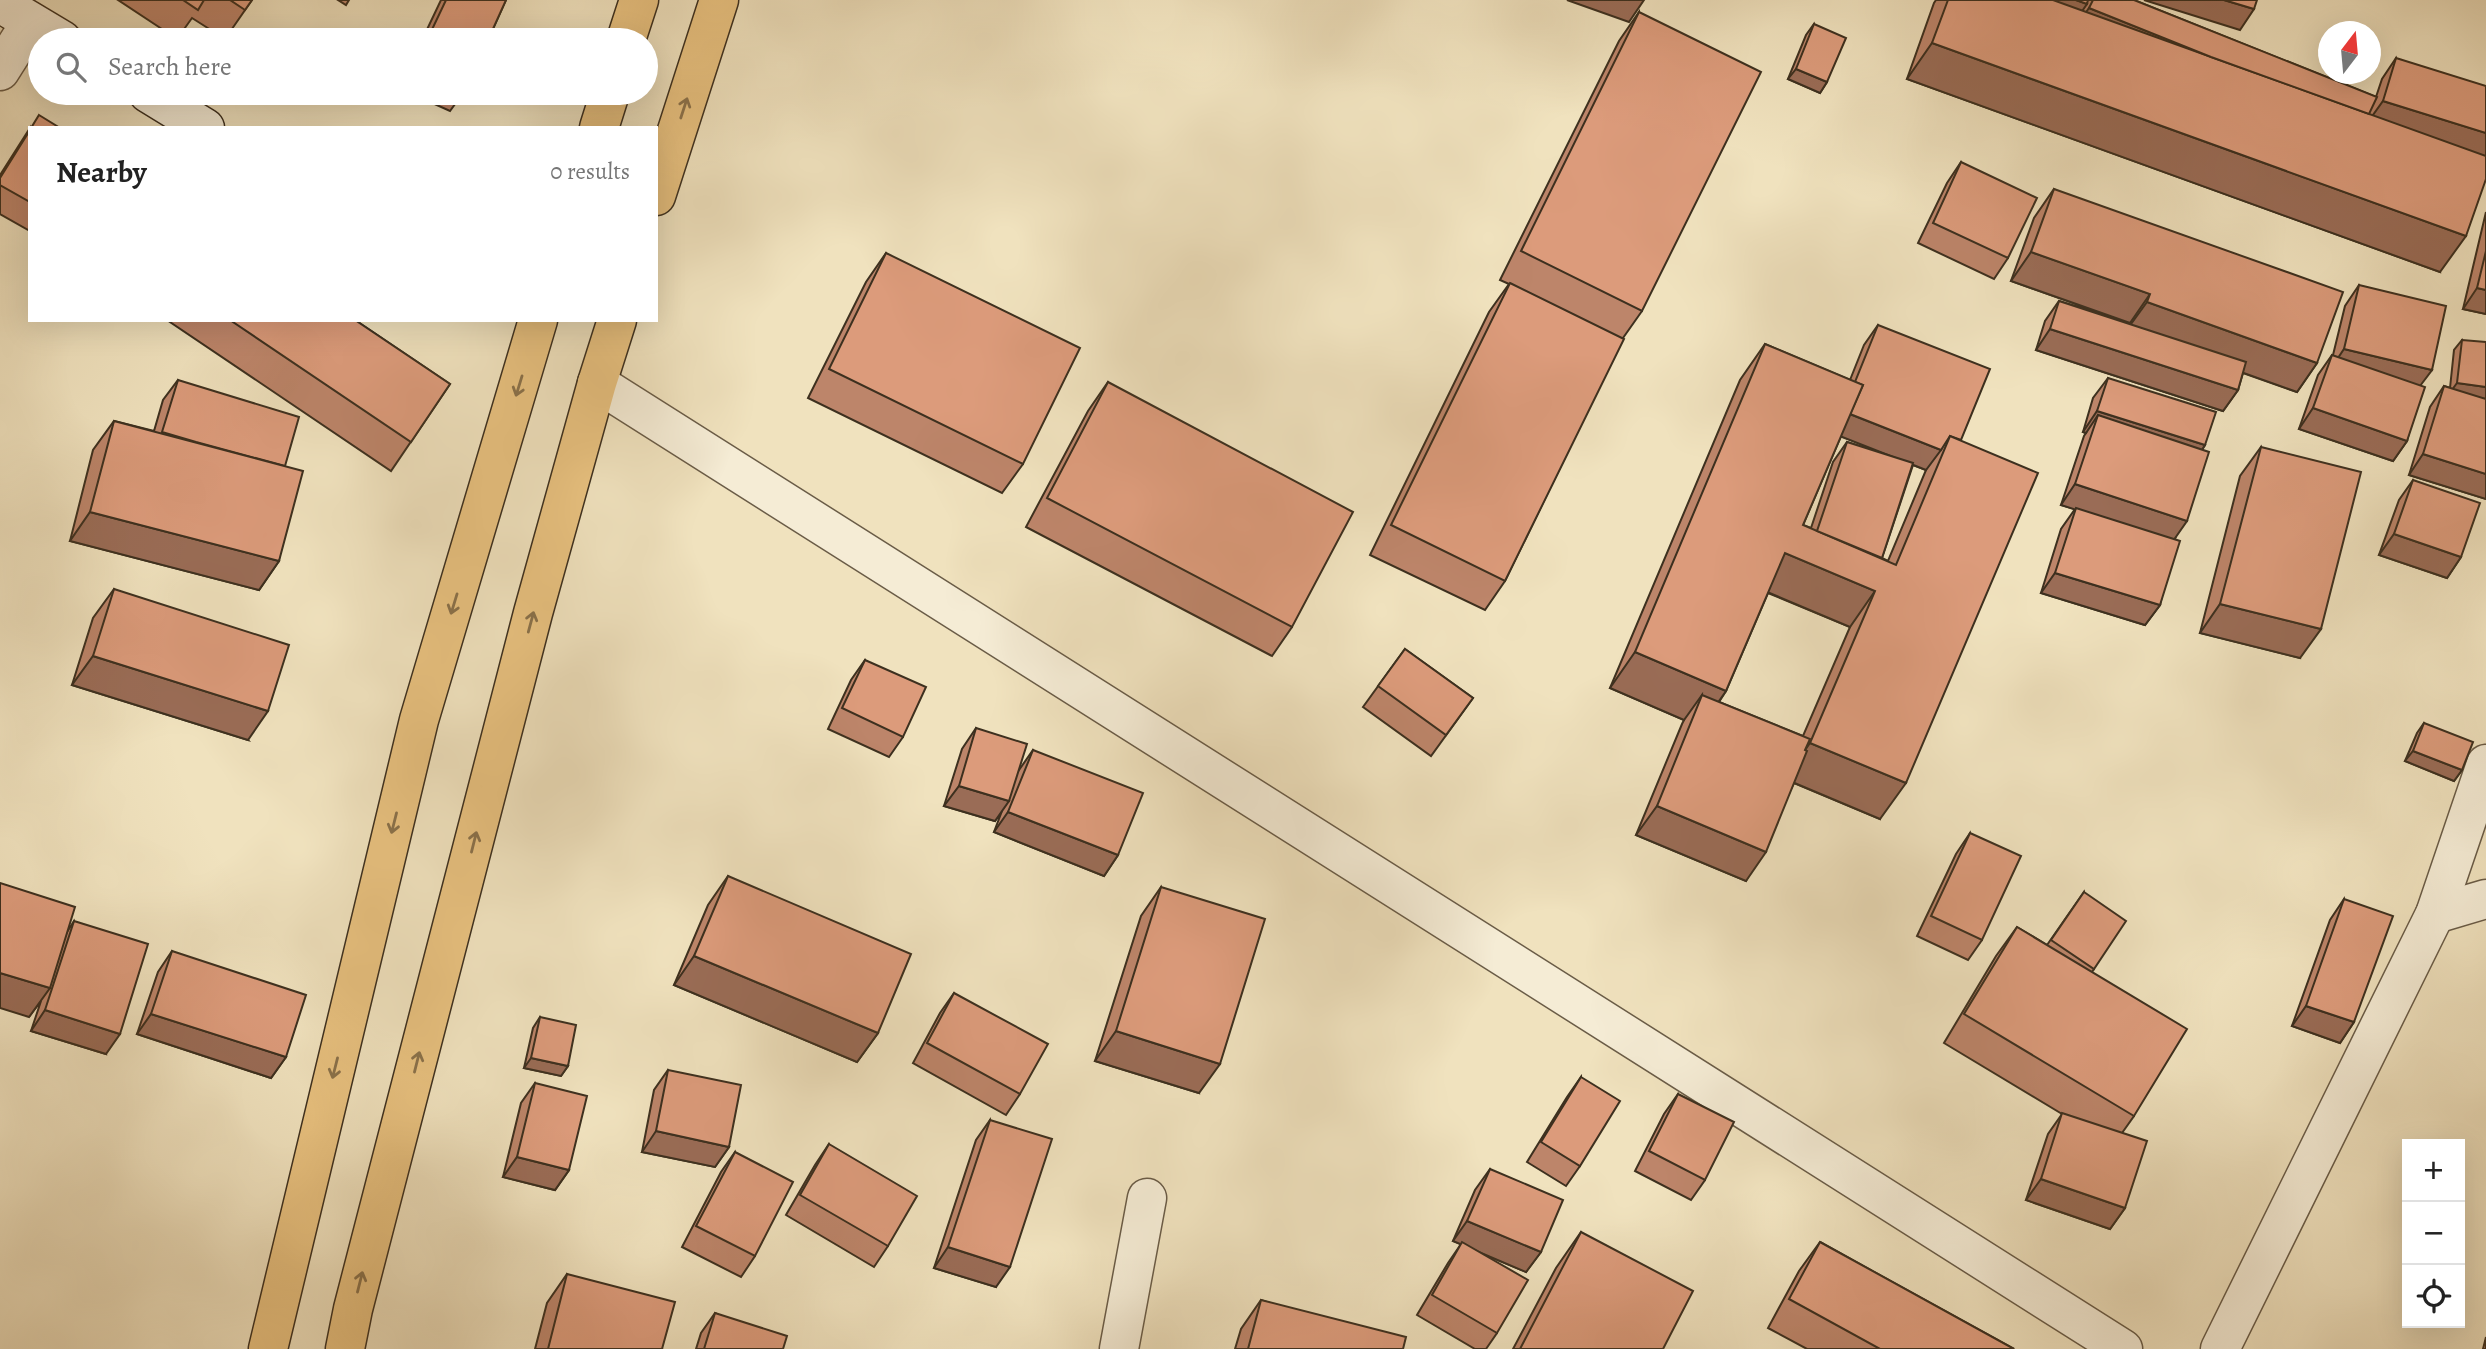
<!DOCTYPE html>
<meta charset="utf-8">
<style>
:root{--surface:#fff;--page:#f6f6f6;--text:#222;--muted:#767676;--line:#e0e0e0}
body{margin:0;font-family:Alegreya,serif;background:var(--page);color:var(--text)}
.controls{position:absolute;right:21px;bottom:21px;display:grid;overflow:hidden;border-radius:0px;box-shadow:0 7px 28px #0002}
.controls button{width:63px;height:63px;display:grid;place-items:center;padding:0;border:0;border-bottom:2px solid var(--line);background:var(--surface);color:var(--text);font:35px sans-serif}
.compass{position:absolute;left:2318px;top:21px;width:63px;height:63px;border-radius:50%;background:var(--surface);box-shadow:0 7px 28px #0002;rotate:16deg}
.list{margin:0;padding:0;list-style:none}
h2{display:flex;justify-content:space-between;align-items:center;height:91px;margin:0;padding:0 28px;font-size:30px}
h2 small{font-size:23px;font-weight:400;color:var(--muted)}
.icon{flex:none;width:38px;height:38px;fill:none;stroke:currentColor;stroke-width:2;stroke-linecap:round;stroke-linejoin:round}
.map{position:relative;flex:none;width:2486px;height:1349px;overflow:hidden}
.search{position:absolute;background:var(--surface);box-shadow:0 7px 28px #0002;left:28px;top:28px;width:630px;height:77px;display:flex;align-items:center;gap:18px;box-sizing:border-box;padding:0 24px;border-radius:38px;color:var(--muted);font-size:26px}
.panel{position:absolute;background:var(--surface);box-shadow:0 7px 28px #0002;left:28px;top:126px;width:630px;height:196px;border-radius:0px}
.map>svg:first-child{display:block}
</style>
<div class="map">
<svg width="2486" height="1349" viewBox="0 0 2486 1349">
<rect width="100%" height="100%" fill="#f0e2be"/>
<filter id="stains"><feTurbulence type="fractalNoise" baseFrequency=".00286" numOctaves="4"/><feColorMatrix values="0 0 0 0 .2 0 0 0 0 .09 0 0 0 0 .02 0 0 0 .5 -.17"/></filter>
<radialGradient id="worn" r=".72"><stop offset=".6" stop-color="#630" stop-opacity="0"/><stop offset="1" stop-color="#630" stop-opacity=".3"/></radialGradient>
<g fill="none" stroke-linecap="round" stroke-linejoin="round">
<g stroke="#6a5c47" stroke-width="41">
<g id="street">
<path d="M0,71l31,-49"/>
<path d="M597,383l1526,966"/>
<path d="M2435,914l51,-15"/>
<path d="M1119,1349l28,-151"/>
<path d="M2220,1349l215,-435 51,-150"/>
</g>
</g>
<g stroke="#3d301f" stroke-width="41">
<g id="secondary">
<path d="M0,3l62,37"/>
<path d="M148,93l57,35"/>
</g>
</g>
<g stroke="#3d301f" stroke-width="41">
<g id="highway">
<path d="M626,40l13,-40"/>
<path d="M599,128l11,-35"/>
<path d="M656,196l63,-196"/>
<path d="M268,1349l151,-629 119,-400"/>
<path d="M345,1349l8,-40 180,-696 64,-230 20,-63"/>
</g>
</g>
<use href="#street" stroke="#f5ecd5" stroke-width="38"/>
<use href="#secondary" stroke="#f5ecd5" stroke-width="38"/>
<use href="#highway" stroke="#e8c17f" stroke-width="38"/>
</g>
<g fill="#bd856a" stroke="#3d301f" stroke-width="2" fill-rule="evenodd">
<path d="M118,0h134l-27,39 -33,-21 -15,21z"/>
<path d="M338,0h11l-3,5z"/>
<path d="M441,0h65l-18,40h-66z"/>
<path d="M1936,0h198l242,97 6,-18 14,-21 44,214 -533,-193 27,-76z"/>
<path d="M1639,12l3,299 -19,27 -118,243 -20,29 -115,-55 119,-243 20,-28 -9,-4 119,-239z"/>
<path d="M1814,24l13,58 -7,11 -32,-14 18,-44z"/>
<path d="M410,93h53l-13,18z"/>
<path d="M30,128v103l-30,-17v-39z"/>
<path d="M1961,162l47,96 -14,21 -76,-36 29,-60z"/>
<path d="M2054,189l263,174 -20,29 -54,-19 -5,17 -15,21 -187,-61 9,-29 14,-20 71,22 -119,-42 23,-63z"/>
<path d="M2486,212v102l-23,-5z"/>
<path d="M886,253l137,211 -21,29 -194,-95 58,-116z"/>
<path d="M2359,285l62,101 -14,55 -14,20 -94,-32 19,-54 14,-20h1l12,-49z"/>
<path d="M167,320h188l95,64 -59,87z"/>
<path d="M1878,325l83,115 -81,379 -86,-36 -48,98 -110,-46 46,-111 2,-4 -74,-32 130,-308 25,-36 85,36 14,-35zM1841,436l50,20 -44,-14 -14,20 -22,66 -8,-3zM1913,465l13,5 -38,91 -6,-3zM1768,593l82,34 -47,109 -84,-34 7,-11z"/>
<path d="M2462,340l20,58 4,1v100l-77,-24 21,-68 14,-21 6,2 4,-38z"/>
<path d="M2108,378l97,67 -3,5 -27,89 -15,66 -15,20 -104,-32 20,-64 14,-20 -14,-4 23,-69 2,-3 -3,-1 10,-34z"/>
<path d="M178,380l107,86 -6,95 -20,29 -189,-49 23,-91 21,-29 40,10 9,-31z"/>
<path d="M1108,382l184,245 -20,29 -246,-129 62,-116z"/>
<path d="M2261,447l39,211 -100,-25 40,-157z"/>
<path d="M2413,480l48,77 -14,21 -68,-23 20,-55z"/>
<path d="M114,589l134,151 -176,-55 21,-67z"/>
<path d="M1405,649l68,49 -42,58 -68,-49z"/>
<path d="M865,660l38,77 -14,20 -61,-28 23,-49z"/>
<path d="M2424,723l38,47 -8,11 -49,-20 12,-28z"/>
<path d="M976,728l43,42 14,-20 85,105 -14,21 -110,-44 8,-21 -7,10 -51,-15 18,-57z"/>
<path d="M1970,833l12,107 -14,20 -51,-24 39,-82z"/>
<path d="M728,876l150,157 -21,29 -183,-77 34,-80z"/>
<path d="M1161,887l38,206 -104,-32 46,-145z"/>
<path d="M2084,892l10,77 -2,3 42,144 -12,17 3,75 -15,21 -84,-29 22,-66 14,-20 -118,-71 52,-87 21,-29 30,18z"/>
<path d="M2344,899l10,123 -14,21 -48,-17 38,-106z"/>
<path d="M74,921l32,133 -75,-23 10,-30 -12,16 38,-85z"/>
<path d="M172,951l114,106 -15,21 -134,-44 21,-62z"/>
<path d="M954,993l66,101 -14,21 -93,-52 27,-50z"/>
<path d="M540,1017l28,49 -7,10 -37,-8 9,-40z"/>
<path d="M668,1070l61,77 -14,20 -73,-15 12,-62z"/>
<path d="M1581,1077l-1,89 -14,20 -39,-24 40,-65z"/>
<path d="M535,1083l34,87 -14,20 -52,-13 18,-74z"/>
<path d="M1678,1094l27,86 -14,20 -56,-29 29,-57z"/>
<path d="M990,1120l6,167 -62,-19 42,-128z"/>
<path d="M829,1144l59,102 -14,21 -88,-52 29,-50z"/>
<path d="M735,1152l20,104 -14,21 -59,-30 39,-75z"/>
<path d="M1490,1169l51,83 -15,20 -45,-19 16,80 -11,16h-11l-58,-34 31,-52 13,-19 -8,-3 22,-51z"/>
<path d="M1581,1232l82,117h-150l43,-81z"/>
<path d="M1820,1242l194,107h-207l-39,-21 31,-57z"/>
<path d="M567,1274l95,75h-127l12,-46z"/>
<path d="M1261,1300l142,49h-168l6,-20z"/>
<path d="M715,1313l68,36h-87l5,-16z"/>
<path d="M2486,1337v12h-3z"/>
</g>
<g fill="#9a6c56" stroke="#3d301f" stroke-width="2">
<path d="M1567,0h77l-15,22z"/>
<path d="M1999,0h77l11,4 -14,20z"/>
<path d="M2144,0h80l30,9 -14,21z"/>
<path d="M2089,8l123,49 -137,-29z"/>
<path d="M1932,43l534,193 -26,36 -533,-193z"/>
<path d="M1796,69l31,13 -7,11 -32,-14z"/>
<path d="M2383,101l103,32v25l-118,-36z"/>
<path d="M2031,252l119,42 -20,29 -119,-42z"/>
<path d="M2477,288l9,2v24l-23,-5z"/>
<path d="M2147,302l170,61 -20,29 -171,-61z"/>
<path d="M2050,329l188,61 -15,21 -187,-61z"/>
<path d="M2344,349l88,21 -15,20 -87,-20z"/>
<path d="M2457,383l29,4v12l-37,-5z"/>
<path d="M2313,408l94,33 -14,20 -94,-32z"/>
<path d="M2097,411l108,34 -14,21 -93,-51 -12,18 -3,-1z"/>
<path d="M1847,413l94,37 -15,20 -94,-37z"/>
<path d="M2423,454l63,20v25l-77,-24z"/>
<path d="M2075,484l112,37 -14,20 -112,-36z"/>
<path d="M90,512l189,49 -20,29 -189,-49z"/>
<path d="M2394,534l67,23 -14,21 -68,-23z"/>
<path d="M1785,553l90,38 -25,36 -90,-38z"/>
<path d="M2055,573l105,32 -15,20 -104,-32z"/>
<path d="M2220,604l101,25 -21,29 -100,-25z"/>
<path d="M1635,652l91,39 -25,36 1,-32 -18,25 -74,-32z"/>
<path d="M93,656l175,55 -20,29 -176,-55z"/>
<path d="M1810,743l96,40 -26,36 -95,-40z"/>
<path d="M2413,751l49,19 -8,11 -49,-20z"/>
<path d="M959,786l50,15 -14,20 -51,-15z"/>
<path d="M1657,806l109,46 -20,29 -110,-46z"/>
<path d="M1008,812l110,43 -14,21 -110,-44z"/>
<path d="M694,956l184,77 -21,29 -183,-77z"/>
<path d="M0,973l50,15 -21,29 -29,-9z"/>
<path d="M2306,1006l48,16 -14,21 -48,-17z"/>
<path d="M45,1010l75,24 -14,20 -75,-23z"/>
<path d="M151,1014l135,43 -15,21 -134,-44z"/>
<path d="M1116,1031l104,33 -21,29 -104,-32z"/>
<path d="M531,1058l37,8 -7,10 -37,-8z"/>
<path d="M656,1131l73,16 -14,20 -73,-15z"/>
<path d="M517,1157l52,13 -14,20 -52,-13z"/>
<path d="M2041,1179l84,29 -15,21 -84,-29z"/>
<path d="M1467,1221l74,31 -15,20 -73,-31z"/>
<path d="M948,1247l62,20 -14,20 -62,-19z"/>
</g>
<g fill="#dc9b7b" stroke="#3d301f" stroke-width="2">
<path d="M183,0h21l-6,10z"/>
<path d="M230,0h22l-7,10z"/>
<path d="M446,0h60l-18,40h-61z"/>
<path d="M1948,0h105l433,156v23l-20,57 -534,-193z"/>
<path d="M2076,0h12l-1,4z"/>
<path d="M2093,0h41l243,97 -8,17 -158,-57 -122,-49z"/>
<path d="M2224,0h33l-3,9z"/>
<path d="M1639,12l122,60 -119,239 -121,-60z"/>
<path d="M1814,24l32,14 -19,44 -31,-13z"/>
<path d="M2396,58l90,28v47l-103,-32z"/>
<path d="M39,115l21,13h-29z"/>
<path d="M30,130v72l-30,-17v-7z"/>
<path d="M1961,162l76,36 -29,60 -75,-35z"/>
<path d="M2054,189l289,103 -26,71 -170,-61 3,-8 -119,-42z"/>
<path d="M2486,251v39l-9,-2z"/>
<path d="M886,253l194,95 -57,116 -194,-95z"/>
<path d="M1510,283l114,56 -119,242 -114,-56z"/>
<path d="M2359,285l87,21 -14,64 -88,-21z"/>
<path d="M2059,301l187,61 -8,28 -188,-61z"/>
<path d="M230,320h125l95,64 -39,58z"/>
<path d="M1878,325l112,44 -29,71 -11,-4 -9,14 -91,-36 13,-29 -8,-3z"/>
<path d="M2462,340l24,2v45l-29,-4z"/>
<path d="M1765,344l98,41 -60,140 93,40 54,-129 88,37 -132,310 -96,-40 65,-152 -90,-38 -59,138 -91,-39z"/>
<path d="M2332,355l93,32 -18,54 -94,-33z"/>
<path d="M2108,378l108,34 -11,33 -108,-34z"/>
<path d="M178,380l121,37 -14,49 -89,-24 -34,-10z"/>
<path d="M1108,382l245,130 -61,115 -245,-129z"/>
<path d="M2444,386l42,13v75l-63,-20z"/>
<path d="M2098,415l111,37 -22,69 -112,-37z"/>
<path d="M114,421l189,50 -24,90 -189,-49z"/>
<path d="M1847,442l66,21 -31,95 -65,-27z"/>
<path d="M2261,447l100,25 -40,157 -101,-25z"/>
<path d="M2413,480l67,23 -19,54 -67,-23z"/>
<path d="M2076,508l104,33 -20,64 -105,-32z"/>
<path d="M114,589l175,56 -21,66 -175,-55z"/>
<path d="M1405,649l68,49 -27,37 -68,-49z"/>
<path d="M865,660l61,27 -23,50 -61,-29z"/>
<path d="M1702,695l108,44 -5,11 2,1 -41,101 -109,-46z"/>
<path d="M2424,723l49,19 -11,28 -49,-19z"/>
<path d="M976,728l51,16 -18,57 -50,-15z"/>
<path d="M1033,750l110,43 -25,62 -110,-43z"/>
<path d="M1970,833l51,23 -39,84 -51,-24z"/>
<path d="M728,876l183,78 -33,79 -184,-77z"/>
<path d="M0,883l75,24 -25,81 -50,-15z"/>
<path d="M1161,887l104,32 -45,145 -104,-33z"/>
<path d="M2084,892l42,29 -32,48 -43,-29z"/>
<path d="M2344,899l49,17 -39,106 -48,-16z"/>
<path d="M74,921l74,23 -28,90 -75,-24z"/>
<path d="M2017,927l170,102 -53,87 -170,-102z"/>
<path d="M172,951l134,44 -20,62 -135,-43z"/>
<path d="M954,993l94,51 -28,50 -93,-51z"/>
<path d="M540,1017l36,8 -8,41 -37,-8z"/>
<path d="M668,1070l73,15 -12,62 -73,-16z"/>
<path d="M1581,1077l39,24 -40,65 -39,-24z"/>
<path d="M535,1083l52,13 -18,74 -52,-13z"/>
<path d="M1678,1094l56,28 -29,58 -56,-29z"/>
<path d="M2062,1113l85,28 -22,67 -84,-29z"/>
<path d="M990,1120l62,19 -42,128 -62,-20z"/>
<path d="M829,1144l88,52 -29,50 -88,-51z"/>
<path d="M735,1152l58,30 -38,74 -59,-30z"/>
<path d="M1490,1169l73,31 -22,52 -74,-31z"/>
<path d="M1581,1232l112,59 -30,58h-143z"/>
<path d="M1462,1242l66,38 -31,53 -65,-38z"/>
<path d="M1820,1242l194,107h-134l-91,-50z"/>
<path d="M567,1274l108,28 -13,47h-114z"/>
<path d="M1261,1300l145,37 -3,12h-155z"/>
<path d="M715,1313l72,23 -4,13h-79z"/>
</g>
<defs><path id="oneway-shaft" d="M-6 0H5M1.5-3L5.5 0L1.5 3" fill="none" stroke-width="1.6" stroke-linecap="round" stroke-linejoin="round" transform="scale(1.75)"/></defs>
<g stroke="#8a714a">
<use href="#oneway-shaft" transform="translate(684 108) rotate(-72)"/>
<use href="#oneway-shaft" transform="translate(519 386) rotate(107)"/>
<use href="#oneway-shaft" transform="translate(454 604) rotate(107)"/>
<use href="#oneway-shaft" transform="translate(531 622) rotate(-75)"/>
<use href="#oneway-shaft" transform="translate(394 823) rotate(104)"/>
<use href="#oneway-shaft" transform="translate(474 842) rotate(-76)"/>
<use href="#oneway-shaft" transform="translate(417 1062) rotate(-76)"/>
<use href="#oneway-shaft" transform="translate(335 1068) rotate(104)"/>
<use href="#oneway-shaft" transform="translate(360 1282) rotate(-76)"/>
</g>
<rect width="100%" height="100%" filter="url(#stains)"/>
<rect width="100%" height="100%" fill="url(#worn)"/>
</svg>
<div class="controls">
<button>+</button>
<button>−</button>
<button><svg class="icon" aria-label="locate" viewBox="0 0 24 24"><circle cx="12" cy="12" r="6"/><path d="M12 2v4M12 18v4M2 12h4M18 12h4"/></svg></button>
</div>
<svg class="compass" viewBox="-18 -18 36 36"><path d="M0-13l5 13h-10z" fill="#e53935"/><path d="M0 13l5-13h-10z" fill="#767676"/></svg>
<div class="search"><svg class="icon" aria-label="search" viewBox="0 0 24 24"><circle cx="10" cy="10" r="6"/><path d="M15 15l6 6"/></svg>Search here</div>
<section class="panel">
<h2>Nearby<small>0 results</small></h2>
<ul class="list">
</ul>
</section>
</div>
